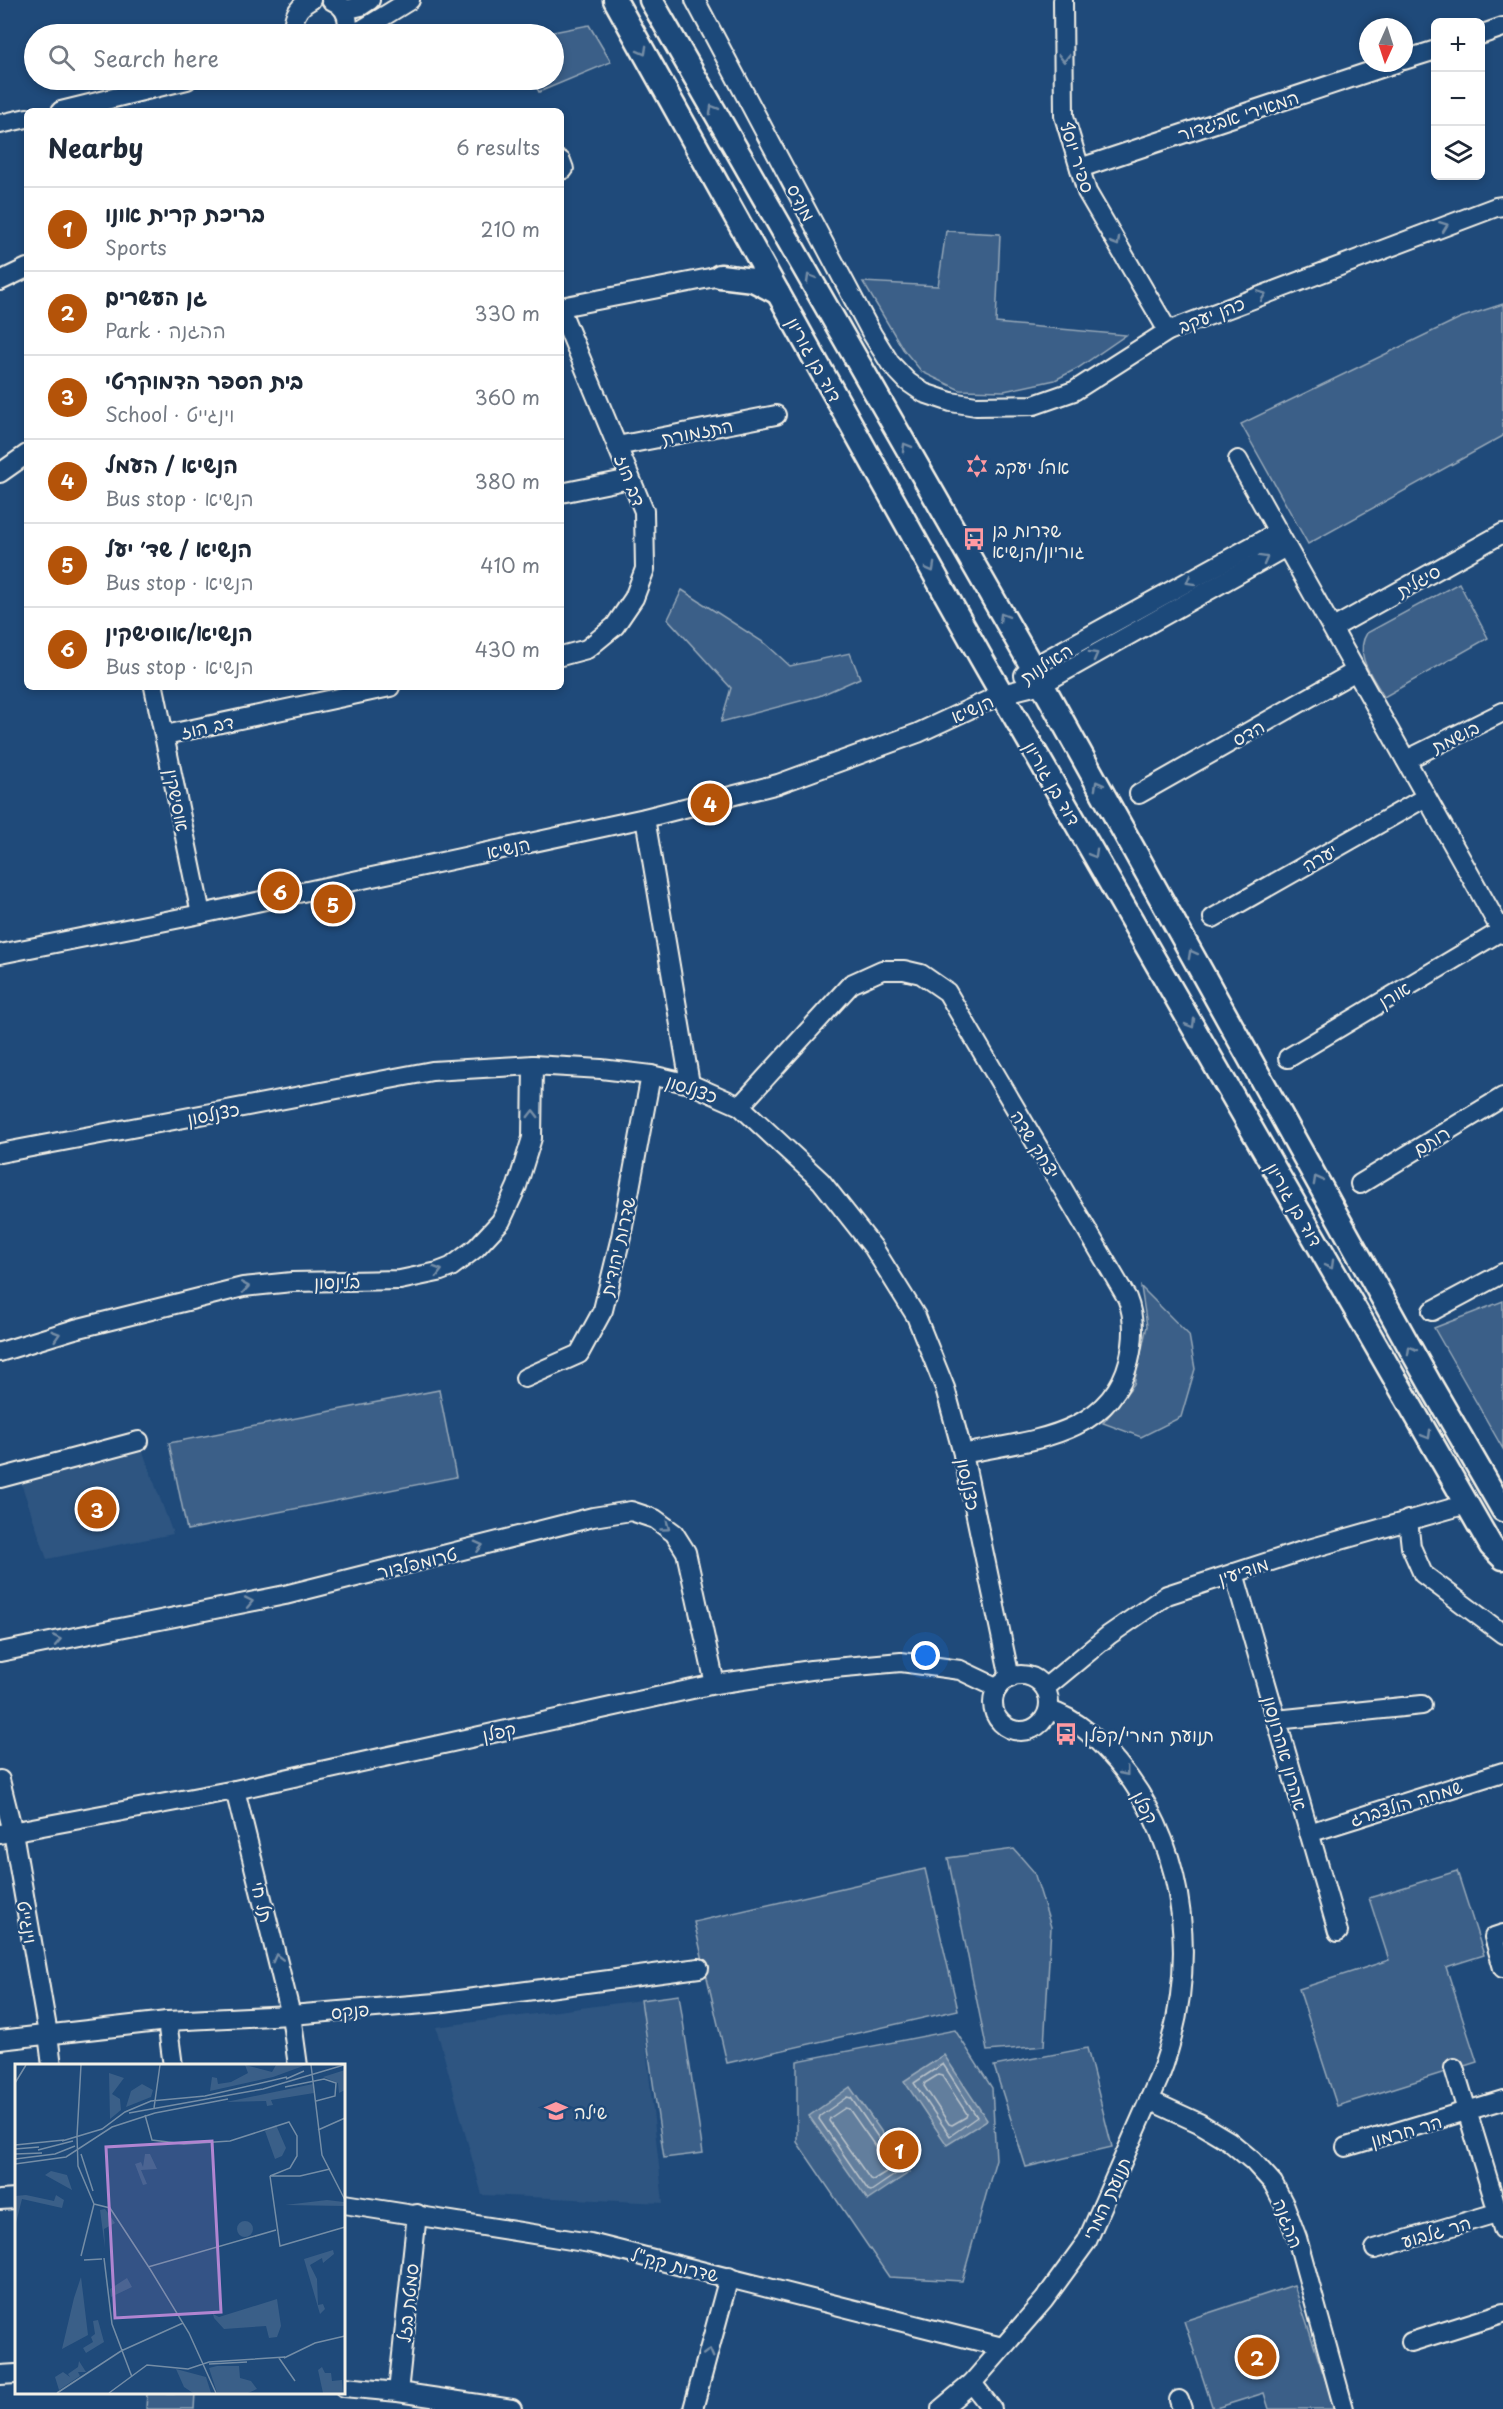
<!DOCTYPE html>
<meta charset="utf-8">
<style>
:root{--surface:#fff;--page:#f2f2f3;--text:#1f2937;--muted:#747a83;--line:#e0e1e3;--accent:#b45309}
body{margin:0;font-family:"Playpen Sans","Playpen Sans Hebrew",sans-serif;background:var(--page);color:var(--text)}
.controls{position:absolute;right:18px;top:18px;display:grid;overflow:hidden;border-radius:9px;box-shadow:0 3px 9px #0003}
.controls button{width:54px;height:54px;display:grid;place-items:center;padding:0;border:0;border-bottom:2px solid var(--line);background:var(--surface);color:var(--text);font:30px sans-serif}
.compass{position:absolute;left:1359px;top:18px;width:54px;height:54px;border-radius:50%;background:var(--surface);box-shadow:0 3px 9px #0003;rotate:183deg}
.you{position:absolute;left:926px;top:1656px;width:21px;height:21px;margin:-15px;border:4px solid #fff;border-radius:50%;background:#1a73e8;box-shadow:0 0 0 9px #1a73e833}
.badge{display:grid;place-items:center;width:39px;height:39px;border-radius:50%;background:var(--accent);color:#fff;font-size:20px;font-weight:700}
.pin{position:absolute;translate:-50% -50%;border:3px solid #fff;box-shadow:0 2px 6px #0006}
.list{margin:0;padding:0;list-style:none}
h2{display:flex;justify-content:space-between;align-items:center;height:78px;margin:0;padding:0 24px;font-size:26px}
h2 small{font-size:20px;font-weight:400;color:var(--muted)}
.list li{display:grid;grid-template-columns:39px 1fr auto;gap:18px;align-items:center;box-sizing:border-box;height:84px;padding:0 24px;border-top:2px solid var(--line)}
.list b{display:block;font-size:22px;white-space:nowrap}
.list p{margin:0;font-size:20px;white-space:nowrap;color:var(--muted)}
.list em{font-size:20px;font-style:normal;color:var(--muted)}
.icon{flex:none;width:33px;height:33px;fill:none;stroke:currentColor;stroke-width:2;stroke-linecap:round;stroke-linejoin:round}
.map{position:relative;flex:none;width:1503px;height:2409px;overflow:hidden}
.search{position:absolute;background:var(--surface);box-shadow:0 3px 9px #0003;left:24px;top:24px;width:540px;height:66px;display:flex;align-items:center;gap:15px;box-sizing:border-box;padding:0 21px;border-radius:33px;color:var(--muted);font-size:22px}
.panel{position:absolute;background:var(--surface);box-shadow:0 3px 9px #0003;left:24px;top:108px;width:540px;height:582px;border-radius:9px}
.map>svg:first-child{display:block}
</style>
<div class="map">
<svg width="1503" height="2409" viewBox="0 0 1503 2409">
<rect width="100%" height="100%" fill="#1f4a7a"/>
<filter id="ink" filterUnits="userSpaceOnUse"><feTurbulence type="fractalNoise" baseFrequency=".0167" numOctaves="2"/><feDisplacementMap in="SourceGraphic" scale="12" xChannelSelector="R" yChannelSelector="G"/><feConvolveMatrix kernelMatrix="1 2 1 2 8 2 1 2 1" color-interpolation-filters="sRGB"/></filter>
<g filter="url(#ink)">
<g fill="#2d5581">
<path d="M139,1441l34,93 -126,25 -26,-76z"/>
<path d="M641,2000l22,203 -181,-8 -46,-168z"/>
</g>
<g fill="#3a5f88" stroke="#97a8b8" stroke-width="1.5">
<path d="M589,25l22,37 -72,30 -6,-12h21v-46h-11z"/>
<path d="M946,231l54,3 -4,89 130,12 -48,33 -23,12 -51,11 -44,-1 -38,-18 -19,-23 -40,-67 75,4z"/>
<path d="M1503,304v132l-195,108 -67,-120 219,-106z"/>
<path d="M1459,583l29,55 -104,59c-11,-20 -31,-42 -17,-64z"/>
<path d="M682,590l84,54 24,22 60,-13 10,25 -41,18 -98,26 10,-34 -63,-69z"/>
<path d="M1141,1287l48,48 6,34 -14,48 -40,20 -38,-14 31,-39 13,-58z"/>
<path d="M1503,1301v148l-69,-121z"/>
<path d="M439,1390l17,87 -269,53 -18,-87z"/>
<path d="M1014,1849l20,23 17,55 -7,119 -57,5 -39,-193z"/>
<path d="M925,1869l33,141 -231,53 -33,-141z"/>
<path d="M1457,1871l27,84 -38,12 31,95 -140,44 -38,-117 90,-29 -20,-62z"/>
<path d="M679,1995l24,158 -39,5 -23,-158z"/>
<path d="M955,2030l37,58 4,71 -34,122 -73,-4 -92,-135v-81z"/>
<path d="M1087,2048l25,99 -86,20 -32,-101z"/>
<path d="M1294,2285l41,124h-66l-5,-16 -51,16 -29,-88z"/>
<path d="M147,2393h48l-1,16h-48z"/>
</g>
<g fill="#627e9d" stroke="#9cacbb" stroke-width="1.5">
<path d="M944,2055l43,65 -40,25 -43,-64z"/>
<path d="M850,2087l60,85 -42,28 -59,-84z"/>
</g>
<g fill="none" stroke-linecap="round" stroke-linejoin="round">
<g stroke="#bac3ca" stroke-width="1.5">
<path d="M943,2064l34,53 -27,19 -36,-53z"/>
<path d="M938,2075l4,1 25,38 -1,3 -14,8 -3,-1 -25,-38 1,-3z"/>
<path d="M847,2097l4,1 49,71 -1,3 -28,19 -3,-1 -49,-71 1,-3z"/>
<path d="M845,2108l4,1 40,57v4l-16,10 -3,-1 -41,-58 1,-3z"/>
</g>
<g stroke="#f4f1e8" stroke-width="22">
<g id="minor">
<path d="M331,0c15,6 19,20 16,34"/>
<path d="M695,0l177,334 18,29 18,19 16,11 27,9 25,4 58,-1 40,-14 94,-60 328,-124 7,-1"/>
<path d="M1063,0l1,116 23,76 81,139"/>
<path d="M344,10l17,-4 9,-6"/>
<path d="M295,34c-4,-15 2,-27 16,-34"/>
<path d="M348,34l15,-5 47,-29"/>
<path d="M1480,35l23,-8"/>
<path d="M1404,60l32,-10"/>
<path d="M61,111l126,-31"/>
<path d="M0,124l27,-6"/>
<path d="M561,161l3,8 -3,1"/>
<path d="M1080,168l316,-105"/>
<path d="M0,281l27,-13"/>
<path d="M561,307l159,-31"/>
<path d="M561,311l83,200 1,58 -11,29 -19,28 -28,23 -26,7"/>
<path d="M617,446l159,-31"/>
<path d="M1238,460l265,474"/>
<path d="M0,473l27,-19"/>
<path d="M561,493l69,-14"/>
<path d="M1333,628l170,-95"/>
<path d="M1024,675l9,-8 245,-135"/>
<path d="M154,687l47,227"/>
<path d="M165,735l225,-48"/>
<path d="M1406,760l97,-48"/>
<path d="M1139,794l217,-123"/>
<path d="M645,818l45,266"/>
<path d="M1213,918l213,-121"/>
<path d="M0,954l201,-40 444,-96 133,-34 140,-51 84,-39 40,-10 244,-137"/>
<path d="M1288,1058l213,-127"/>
<path d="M740,1106l111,-122 31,-14h22l17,4 26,18 180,306c8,20 7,43 2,63 -20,77 -102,79 -166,93"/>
<path d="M0,1153l432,-82 101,-6 68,4 50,6 39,9 50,22 81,75 52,66 43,69 29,72 18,66 47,224"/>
<path d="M1360,1184l143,-87"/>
<path d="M1432,1311l71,-38"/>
<path d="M0,1352l75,-23 168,-42 49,-5 108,-2 38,-8 13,-5 25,-19 25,-27 16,-35 15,-48 1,-73"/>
<path d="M525,1378l54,-24 24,-44 18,-73 30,-162"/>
<path d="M0,1478l139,-37"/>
<path d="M1408,1520l3,27 12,27 80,60"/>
<path d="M1234,1573l104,359"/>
<path d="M0,1652l285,-57 308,-78 38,-6 24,8 19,14 12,19 29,132"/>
<circle cx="1021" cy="1703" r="28"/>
<path d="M1045,1688l64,-53 58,-40 135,-44 165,-47"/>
<path d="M1276,1720l146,-15"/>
<path d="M0,1780l13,52 35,202 4,32"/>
<path d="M235,1790l56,225 7,51"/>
<path d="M1309,1833l194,-61"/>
<path d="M0,1834l235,-44 480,-106 96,-14 90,-8 59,8 38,18"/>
<path d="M1503,1934l-9,3 9,31"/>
<path d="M167,2021l6,45"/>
<path d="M0,2040l167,-19 124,-6 145,-12 263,-35"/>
<path d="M1454,2068l49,161"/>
<path d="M1149,2100l50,23 30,18 24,20 20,22 12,23 12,32 47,171"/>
<path d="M1346,2147l157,-47"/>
<path d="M0,2200l16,-1"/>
<path d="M344,2204l246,39 412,104"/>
<path d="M1375,2249l128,-38"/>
<path d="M1411,2342l92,-29"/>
<path d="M0,2375l16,-1"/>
<path d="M972,2383l20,26"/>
<path d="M344,2387l54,5 114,17"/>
<path d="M398,2392l19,-178"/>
<path d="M1179,2400l3,9"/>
<path d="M693,2409l36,-132"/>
<path d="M941,2409l31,-26 72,-83 43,-59 72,-163c40,-105 32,-228 -42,-316 -20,-23 -39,-43 -68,-52"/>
</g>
</g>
<g stroke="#f4f1e8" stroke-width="27">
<g id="major">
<path d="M615,0l365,656 487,848 24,42 12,12"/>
<path d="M651,0l391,684 387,698 74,128"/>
<path d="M720,276l33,4 25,13"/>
</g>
</g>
<use href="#minor" stroke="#1f4a7a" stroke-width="18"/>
<use href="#major" stroke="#1f4a7a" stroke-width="22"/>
</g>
<defs><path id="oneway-chevron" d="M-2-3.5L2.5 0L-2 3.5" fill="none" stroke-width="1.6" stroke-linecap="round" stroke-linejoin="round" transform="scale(1.5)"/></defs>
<g stroke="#748da6">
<use href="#oneway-chevron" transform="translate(643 51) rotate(61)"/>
<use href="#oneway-chevron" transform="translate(1064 58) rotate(90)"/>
<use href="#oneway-chevron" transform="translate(713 109) rotate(-120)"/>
<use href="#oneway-chevron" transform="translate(1444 226) rotate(-21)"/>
<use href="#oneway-chevron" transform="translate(1116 242) rotate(60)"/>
<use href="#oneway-chevron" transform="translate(810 278) rotate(-120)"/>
<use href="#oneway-chevron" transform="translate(1262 295) rotate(-21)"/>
<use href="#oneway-chevron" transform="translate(906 447) rotate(-120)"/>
<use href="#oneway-chevron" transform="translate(1264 559) rotate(-29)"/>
<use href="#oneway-chevron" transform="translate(931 568) rotate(61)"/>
<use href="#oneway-chevron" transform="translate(1190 581) rotate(151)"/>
<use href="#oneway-chevron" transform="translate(1003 617) rotate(-120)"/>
<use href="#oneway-chevron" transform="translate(1094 655) rotate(-29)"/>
<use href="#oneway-chevron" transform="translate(1098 785) rotate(-119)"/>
<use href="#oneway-chevron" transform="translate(1094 854) rotate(60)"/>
<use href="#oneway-chevron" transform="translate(1192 954) rotate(-119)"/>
<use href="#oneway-chevron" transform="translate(1191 1024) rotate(60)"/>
<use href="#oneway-chevron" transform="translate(533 1114) rotate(-90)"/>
<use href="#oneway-chevron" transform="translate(1317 1180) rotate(-119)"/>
<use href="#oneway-chevron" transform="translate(1330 1265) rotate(60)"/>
<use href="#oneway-chevron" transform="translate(438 1271) rotate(-16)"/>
<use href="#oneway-chevron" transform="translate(245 1287) rotate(-9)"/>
<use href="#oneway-chevron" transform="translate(56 1335) rotate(-17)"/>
<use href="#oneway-chevron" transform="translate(1411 1350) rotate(-119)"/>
<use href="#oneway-chevron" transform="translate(1427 1435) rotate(60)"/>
<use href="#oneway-chevron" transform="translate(666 1527) rotate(36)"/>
<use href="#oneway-chevron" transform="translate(479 1546) rotate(-14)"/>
<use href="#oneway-chevron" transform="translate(249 1602) rotate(-11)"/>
<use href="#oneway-chevron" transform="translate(57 1640) rotate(-11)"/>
<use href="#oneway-chevron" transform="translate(1125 1772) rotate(51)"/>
<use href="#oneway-chevron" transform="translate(277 1958) rotate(-104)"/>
<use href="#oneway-chevron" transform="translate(709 2353) rotate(-75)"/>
</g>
</g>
<defs>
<g id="synagogue-bare" transform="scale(1.8)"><path d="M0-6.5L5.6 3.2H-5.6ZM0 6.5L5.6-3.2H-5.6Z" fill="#ff9aa2" stroke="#1f4a7a" stroke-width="2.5" paint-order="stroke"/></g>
<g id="bus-bare" transform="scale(1.8)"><path d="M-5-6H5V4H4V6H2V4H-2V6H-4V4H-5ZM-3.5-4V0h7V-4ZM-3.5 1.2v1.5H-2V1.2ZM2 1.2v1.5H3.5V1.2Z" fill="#ff9aa2" stroke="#1f4a7a" stroke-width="2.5" paint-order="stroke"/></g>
<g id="school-bare" transform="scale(1.8)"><path d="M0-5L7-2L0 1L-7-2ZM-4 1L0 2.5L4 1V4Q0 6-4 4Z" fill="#ff9aa2" stroke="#1f4a7a" stroke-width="2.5" paint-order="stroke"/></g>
</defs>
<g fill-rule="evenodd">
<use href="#synagogue-bare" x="977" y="466"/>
<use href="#bus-bare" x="974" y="539"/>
<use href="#bus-bare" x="1066" y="1734"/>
<use href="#school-bare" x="556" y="2111"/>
</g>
<g text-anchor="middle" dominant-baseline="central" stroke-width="5" stroke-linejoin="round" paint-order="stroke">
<g font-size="18" fill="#f4f1e8" stroke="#1f4a7a">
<text transform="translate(1238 115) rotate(-18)">המאירי אביגדור</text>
<text transform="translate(1078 157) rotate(72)">ספיר יוסף</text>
<text transform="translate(802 202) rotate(62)">מנדס</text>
<text transform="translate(1211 314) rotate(-21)">כהן יעקב</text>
<text transform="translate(815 359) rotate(61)">דוד בן גוריון</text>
<text transform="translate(697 431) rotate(-11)">התזמורת</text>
<text transform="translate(631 480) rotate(69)">דב הוז</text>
<text transform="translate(1418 580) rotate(-29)">סיגלית</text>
<text transform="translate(1046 663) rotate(-33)">האילנות</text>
<text transform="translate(972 708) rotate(-24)">הנשיא</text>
<text transform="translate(207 726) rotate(-12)">דב הוז</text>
<text transform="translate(1248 732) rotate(-29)">הדס</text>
<text transform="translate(1455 736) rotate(-26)">בושמת</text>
<text transform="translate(1053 783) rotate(60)">דוד בן גוריון</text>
<text transform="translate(178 800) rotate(79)">אוסישקין</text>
<text transform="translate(508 847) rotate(-12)">הנשיא</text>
<text transform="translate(1319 857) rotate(-30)">יערה</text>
<text transform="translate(1394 994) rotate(-31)">אורן</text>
<text transform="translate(692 1088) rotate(19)">כצנלסון</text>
<text transform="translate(213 1113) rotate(-11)">כצנלסון</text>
<text transform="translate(1431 1140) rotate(-31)">רותם</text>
<text transform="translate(1036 1144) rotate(59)">יצחק שדה</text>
<text transform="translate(1295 1204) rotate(60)">דוד בן גוריון</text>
<text transform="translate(617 1246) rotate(-77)">שדרות יהודית</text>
<text transform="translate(337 1281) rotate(-1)">בלינסון</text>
<text transform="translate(969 1484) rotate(78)">כצנלסון</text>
<text transform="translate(417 1562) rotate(-14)">טרומפלדור</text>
<text transform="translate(1243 1570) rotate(-18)">מודיעין</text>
<text transform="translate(499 1731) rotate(-12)">קפלן</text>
<text transform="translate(1286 1753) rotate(74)">אהרון אהרונסון</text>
<text transform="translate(1406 1802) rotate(-17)">שמחה הולצברג</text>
<text transform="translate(1146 1807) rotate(62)">קפלן</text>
<text transform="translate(263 1902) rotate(76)">תל חי</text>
<text transform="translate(28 1922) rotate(80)">וינגייט</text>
<text transform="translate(350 2010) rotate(-5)">פנקס</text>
<text transform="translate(1406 2130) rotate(-16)">הר חרמון</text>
<text transform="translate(1106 2198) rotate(-65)">תנועת המרי</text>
<text transform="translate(1289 2223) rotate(69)">ההגנה</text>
<text transform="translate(1436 2231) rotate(-16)">הר גלבוע</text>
<text transform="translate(675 2264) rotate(14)">שדרות קק"ל</text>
<text transform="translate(407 2303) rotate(-84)">סמטת בזל</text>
</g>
<g font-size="18" fill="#f4f1e8" stroke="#1f4a7a" text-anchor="start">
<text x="995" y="466">אהל יעקב</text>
<text x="992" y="529">שדרות בן<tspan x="992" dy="21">גוריון/הנשיא</tspan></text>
<text x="1084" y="1734">תנועת המרי/קפלן</text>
<text x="574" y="2111">שילה</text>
</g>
</g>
<g transform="translate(15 2064)">
<rect width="330" height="330" fill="#1f4a7a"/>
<path d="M230,1l27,7 4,-7h30l-33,12 -63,14 2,-14 5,1 1,6 13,-2 17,-9zM330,6v20l-6,3 -1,-10 -15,-6zM94,9l15,5 -12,16 8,5 1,11 -11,9zM127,20l11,6 -2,7 -25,10 5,-16zM298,20l1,9 -43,7 2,5 -6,1 -1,-5 -40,1zM261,61l10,23 -4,8 -7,3 -10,-28zM130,90h5l7,15 -16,1 6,14 -4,1 -8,-21 6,-2 2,5zM36,107l16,4 5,15 -27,-15zM11,131l28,6 2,-6 8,5 -2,8 -40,-9 -7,28v-31zM312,136l17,2 1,4 -60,-1zM90,145l10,14 -11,6 1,19 -5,-38zM222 165a8 8 0 1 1 16 0a8 8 0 1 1-16 0ZM318,186l1,4 -11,9 -1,-5 -12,7 7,14 1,26 5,-1 2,5 -5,5 -16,-55zM66,213l7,58 -26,14 12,-51zM112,214l5,9 -21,10 -1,-8zM262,235l4,27 -4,11 -8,1 -3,-12 -42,3 -10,-11 -1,-4 6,3zM83,256l6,22 -18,11 -3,-5 10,-6 -2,-5 4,-3 -2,-13zM64,297l7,11h-8l2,4 -21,14 -4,-13 8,-5 7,5 -2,-3 10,-7zM202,302h22l1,12 11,3 6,8 -9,4h-31l-8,-25zM307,303l3,6h6l1,8 10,-1 1,13h-20l-5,-23zM161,305l30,8 5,16h-18l-9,-6z" fill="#3a5f88"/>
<path fill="none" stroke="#748da6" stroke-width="1.5" d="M296,1l11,90 23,45M271,15l18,-8M0,19l11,-18M270,23l39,-8 12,4 -1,13 -19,5M139,44l6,-43M114,49l134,-24 81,-24M140,49l73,-14M130,51l7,25 32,4 46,-3 59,-19 8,14v20l-7,12 -20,8M303,66l27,-12M62,72l4,-71M62,72l1,30 16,38 -13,52M47,77l40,-12 23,-17 26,-11 54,-5 82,-19M0,81l49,-5M0,85l24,-2M23,86l35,-9M0,90l27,-1M66,90l12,37M0,95l40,-5 20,-8M0,100l51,-7 46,-30 43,-14M255,112l10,70 65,-19M255,112h30l30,-7M79,140l16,4 40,61 39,64 27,60M89,194l8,66 20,53M69,196l18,-1M133,203l128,-37M264,294l16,23M269,294l31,-15 30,-7M194,300l38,-2M42,329l64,-42 62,-28M94,329l38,-28 41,4 21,-7 76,-5"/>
<path fill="#b185d1" fill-opacity="0.15" stroke="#b185d1" stroke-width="3" d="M197,77l9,171 -106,6 -9,-171z"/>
<rect width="330" height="330" fill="none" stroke="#f4f1e8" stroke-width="3"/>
</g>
</svg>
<div class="controls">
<button>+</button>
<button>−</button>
<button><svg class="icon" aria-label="layers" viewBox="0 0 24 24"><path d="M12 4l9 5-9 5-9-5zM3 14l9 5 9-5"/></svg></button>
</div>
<svg class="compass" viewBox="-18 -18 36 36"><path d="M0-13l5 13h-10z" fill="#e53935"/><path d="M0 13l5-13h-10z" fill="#747a83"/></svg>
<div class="you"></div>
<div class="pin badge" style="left:899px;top:2150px">1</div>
<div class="pin badge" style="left:1257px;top:2357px">2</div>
<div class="pin badge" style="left:97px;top:1509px">3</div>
<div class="pin badge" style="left:710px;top:803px">4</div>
<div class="pin badge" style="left:333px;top:904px">5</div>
<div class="pin badge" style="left:280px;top:891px">6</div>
<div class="search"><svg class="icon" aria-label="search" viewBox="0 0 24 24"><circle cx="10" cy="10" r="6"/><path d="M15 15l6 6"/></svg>Search here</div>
<section class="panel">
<h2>Nearby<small>6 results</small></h2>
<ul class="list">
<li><span class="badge">1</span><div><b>בריכת קרית אונו</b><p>Sports</p></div><em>210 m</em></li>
<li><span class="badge">2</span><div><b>גן העשרים</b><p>Park · ההגנה</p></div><em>330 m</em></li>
<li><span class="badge">3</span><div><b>בית הספר הדמוקרטי</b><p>School · וינגייט</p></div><em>360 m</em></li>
<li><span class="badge">4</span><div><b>הנשיא / העמל</b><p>Bus stop · הנשיא</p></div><em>380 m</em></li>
<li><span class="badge">5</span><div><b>הנשיא / שד׳ יעל</b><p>Bus stop · הנשיא</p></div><em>410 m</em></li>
<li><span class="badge">6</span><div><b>הנשיא/אוסישקין</b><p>Bus stop · הנשיא</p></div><em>430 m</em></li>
</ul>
</section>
</div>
